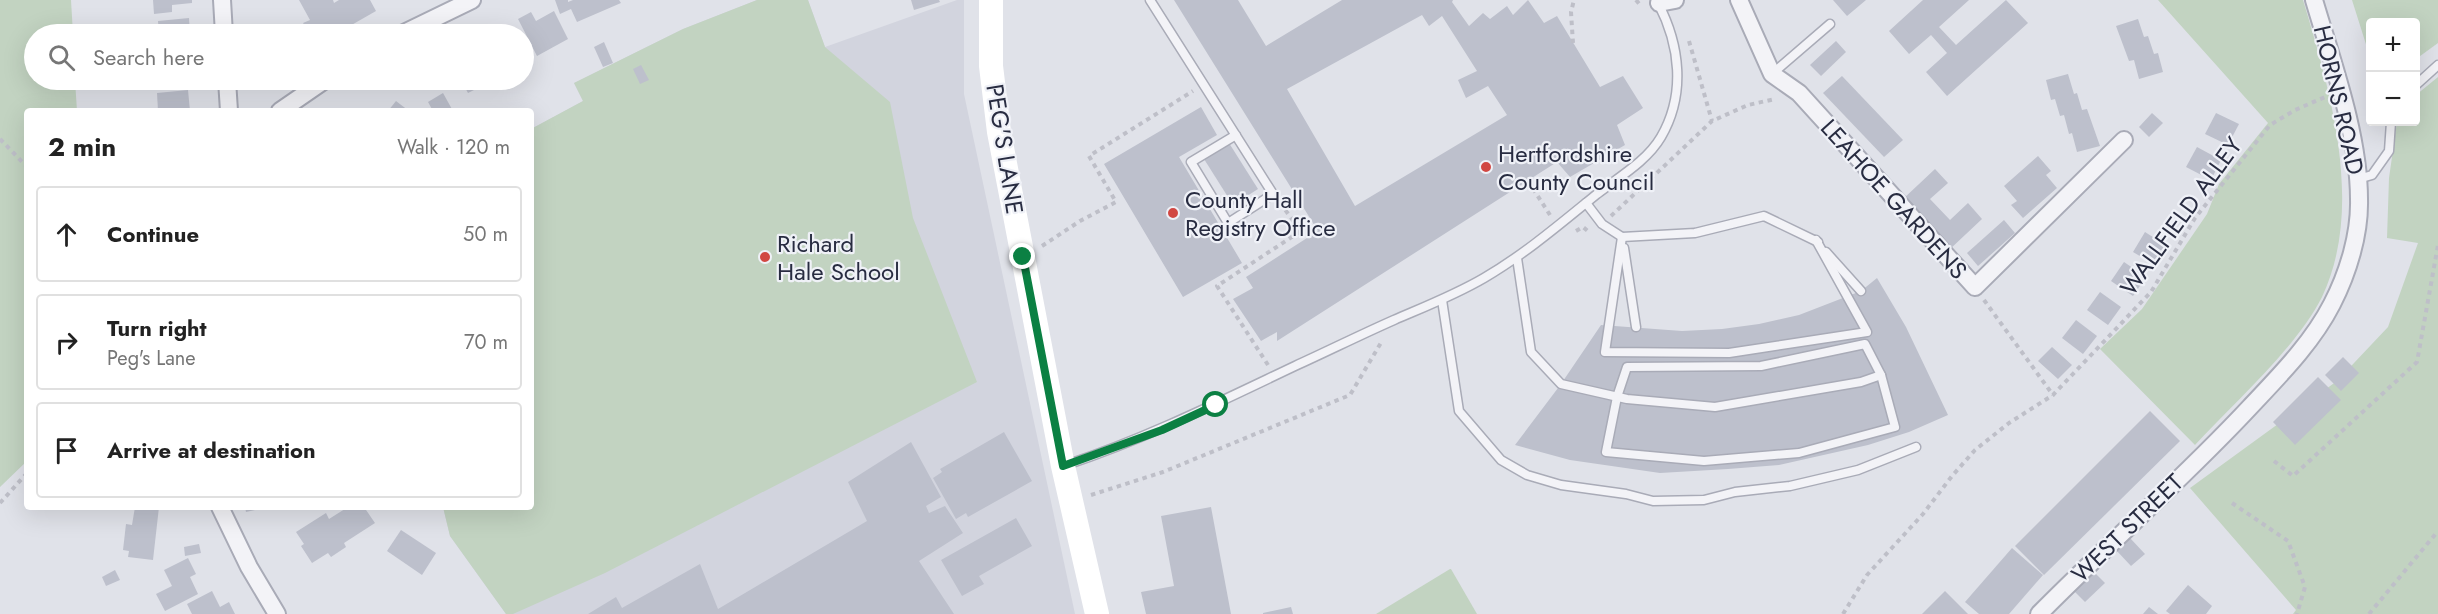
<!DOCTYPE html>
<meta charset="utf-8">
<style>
:root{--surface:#fff;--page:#f6f6f6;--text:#222;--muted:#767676;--line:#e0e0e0}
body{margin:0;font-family:Jost,sans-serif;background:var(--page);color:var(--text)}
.controls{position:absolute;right:18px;top:18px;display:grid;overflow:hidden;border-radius:6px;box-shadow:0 6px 24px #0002}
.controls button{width:54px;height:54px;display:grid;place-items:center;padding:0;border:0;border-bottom:2px solid var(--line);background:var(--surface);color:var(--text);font:30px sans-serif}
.stop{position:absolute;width:18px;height:18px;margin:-14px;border:4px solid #0b8043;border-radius:50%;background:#fff}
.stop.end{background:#0b8043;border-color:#fff;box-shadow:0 2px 6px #0008}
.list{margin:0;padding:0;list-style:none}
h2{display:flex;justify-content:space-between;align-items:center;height:78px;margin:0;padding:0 24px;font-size:26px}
h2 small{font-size:20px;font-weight:400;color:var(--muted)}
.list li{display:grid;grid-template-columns:39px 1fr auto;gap:18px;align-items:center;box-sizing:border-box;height:96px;margin:0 12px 12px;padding:0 12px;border:2px solid var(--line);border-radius:6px}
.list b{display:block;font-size:22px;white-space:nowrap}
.list p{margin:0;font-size:20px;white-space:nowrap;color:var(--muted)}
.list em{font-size:20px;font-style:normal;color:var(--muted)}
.icon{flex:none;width:33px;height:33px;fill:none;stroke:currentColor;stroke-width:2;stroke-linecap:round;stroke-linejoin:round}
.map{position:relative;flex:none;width:2438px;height:614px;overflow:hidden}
.search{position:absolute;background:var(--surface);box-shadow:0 6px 24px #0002;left:24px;top:24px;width:510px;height:66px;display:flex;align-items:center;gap:15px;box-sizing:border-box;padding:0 21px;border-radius:33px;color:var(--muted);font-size:22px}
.panel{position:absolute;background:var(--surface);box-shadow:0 6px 24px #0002;left:24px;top:108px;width:510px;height:402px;border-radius:6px}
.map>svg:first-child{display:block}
</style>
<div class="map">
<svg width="2438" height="614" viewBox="0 0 2438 614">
<rect width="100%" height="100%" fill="#e0e2e9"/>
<path fill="#d2d4de" d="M757,0h51l17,47 132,-47h7v94l111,520h-569l-56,-78 -7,-29h88v-378l52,-28 -9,-18 109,-54z"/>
<g fill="#c2d3c1">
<path d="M0,0h71l2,34h-39v46h41l2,31h-50v350l-27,26z"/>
<path d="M757,0h51l17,47 65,55 23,116 64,164 -372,191 -92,41h-7l-56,-78 -7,-29h88v-378l52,-28 -9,-18 109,-54z"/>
<path d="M2158,0h145c27,90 62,206 19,297 -25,50 -88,106 -127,148l-95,-96 42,-40 65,-95 12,-30 49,-61z"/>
<path d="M2352,0h86v43l-22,16v-37h-46v35z"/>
<path d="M2438,77v537h-145l3,-4 -106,-122 147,-107 51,-54 30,-84 -31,-5 2,-60 8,-56h19v-27z"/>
<path d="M1451,569l26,45h-101l74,-45z"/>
</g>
<g fill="#bdc0cc" fill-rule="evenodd">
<path d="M153,0h39v3l-20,2v7l-18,2z"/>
<path d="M299,0h34l1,3 5,-3h31l6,11 -28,16 3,5 -5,2h-36l-7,-11 7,-3z"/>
<path d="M555,0h13v2l5,-2h46l2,3 -44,19 -6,-13 -11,5z"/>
<path d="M911,0h28l1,2 -26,8z"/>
<path d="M1174,0h64l28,46 76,-46h111l-1,2 17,24 14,-13 7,6 17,-13 6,9 15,-15 16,23 13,-7 43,71 23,-11 20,32 -26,17 8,20 -55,32 -13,-15 -280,179v-9l-16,9 -28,-42 20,-11 -7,-11 72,-46zM1422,15l7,11 13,-10 35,55 -19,9 8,18 22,-12 19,29 -152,91 -68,-117z"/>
<path d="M1833,0h33l-19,16z"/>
<path d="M1923,0h46l-30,27 17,18 50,-45 22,23 -81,73 -21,-24 21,-19 -16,-18 -22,19 -20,-23z"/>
<path d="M554,11l14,28 -31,17 -19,-37 13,-7 5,9z"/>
<path d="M189,18l1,16h-31l-1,-13z"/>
<path d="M2138,19l6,18 4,-1 6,18 4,-1 5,19 -24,7 -5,-19 -5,1 -13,-35z"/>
<path d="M1836,41l10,11 -25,24 -11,-11z"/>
<path d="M604,42l9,21 -10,4 -9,-20z"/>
<path d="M641,65l8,15 -9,4 -7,-15z"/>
<path d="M2068,74l6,20 3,-1 5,17 5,-1 13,37 -23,6 -5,-19 -3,1 -5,-19 -4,1 -5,-17 -4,1 -5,-20z"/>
<path d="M1842,76l61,64 -19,17 -61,-64z"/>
<path d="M170,80h27v4l-27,2z"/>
<path d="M461,80h33l-26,13z"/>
<path d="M188,90l2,21h-32l-1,-18z"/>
<path d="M443,93l10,18h-20l-5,-9z"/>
<path d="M396,101l13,10h-21z"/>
<path d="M1201,107l16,28 -38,22 63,106 -59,34 -79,-133z"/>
<path d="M2152,113l11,10 -14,14 -10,-10z"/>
<path d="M2216,113l23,11 -11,21 -23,-11z"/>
<path d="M1229,143l29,46 -25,16 -29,-46z"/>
<path d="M2197,147l24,13 -10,20 -25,-13z"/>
<path d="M2038,156l13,15 -5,4 11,13 -34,30 -12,-13 6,-4 -13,-15z"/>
<path d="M1935,169l13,14 -18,16 20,21 18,-17 14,16 -33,31 -47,-50z"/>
<path d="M2004,220l11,13 -37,33 -11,-13z"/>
<path d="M2145,232l22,14 -12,19 -22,-13z"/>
<path d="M2124,262l22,15 -13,19 -22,-15z"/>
<path d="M1877,278l29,49 42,88 -39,17 -41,13 -89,20 -51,4 -68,4 -90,-13 -55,-15 46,-61 40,-59 81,6 40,-2 37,-5 40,-9 62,-24z"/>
<path d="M2100,292l21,15 -13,18 -21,-15z"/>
<path d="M2076,320l21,16 -14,18 -21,-16z"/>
<path d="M2052,347l20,18 -14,14 -20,-18z"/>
<path d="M2343,357l16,16 -18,18 -16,-16z"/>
<path d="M2318,377l23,23 -46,45 -22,-23z"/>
<path d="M2150,411l30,30 -136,134 -29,-29z"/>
<path d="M1004,432l28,49 -64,36 -2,-4 -10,6 -23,-41 9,-6 -2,-3z"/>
<path d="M911,442l30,55 -15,9 3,7 16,-7 18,27 -44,28 35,53h-366l28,-17 6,11 78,-44 18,45 149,-88 -19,-39z"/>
<path d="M135,507h24l-6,53 -25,-3 1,-6 -6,-1 3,-26 6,1z"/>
<path d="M245,507h9l1,3 -9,2z"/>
<path d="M348,507h16l11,16 -31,20 2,4 -15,10 -3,-4 -16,10 -11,-17 3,-2 -8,-12 30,-19 3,6z"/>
<path d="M1211,507l20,107h-85l-5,-22 33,-6 -13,-70z"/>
<path d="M1016,518l16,28 -53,30 5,8 -22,12 -21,-36z"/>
<path d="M401,530l35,23 -14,22 -35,-24z"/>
<path d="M2130,538l15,16 -14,12 -15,-16z"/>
<path d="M199,544l2,9 -16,3 -1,-9z"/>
<path d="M2012,548l31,27 -34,39h-30l-14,-12z"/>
<path d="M188,558l8,16 -6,3 8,17 -33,17 -9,-17 16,-8 -8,-16z"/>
<path d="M115,570l5,10 -14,6 -4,-9z"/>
<path d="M2093,571l12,12 -20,19 -12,-12z"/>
<path d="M2188,585l24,21 -6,8h-36l-4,-3z"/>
<path d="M212,591l8,16 9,-5 6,12h-43l-5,-10z"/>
<path d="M1945,591l23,23h-46z"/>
<path d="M1291,607l2,7h-30v-1z"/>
<path d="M2149,607l9,7h-15z"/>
</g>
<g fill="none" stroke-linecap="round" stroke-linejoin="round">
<g stroke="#a9abb7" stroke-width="11">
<g id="lane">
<path d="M1150,0c41,65 82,129 123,194l-45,29 -37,-61 45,-27"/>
<path d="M1772,74l58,-50"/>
<path d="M2416,85l22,-20"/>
<path d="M2358,179l14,-4 17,-24 2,-29"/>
<path d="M1586,203l16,21 20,13 73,-4 69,-17 54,26"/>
<path d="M1622,237l-17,115 124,1 138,-21 -51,-92"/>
<path d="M1624,248l12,79"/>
<path d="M1826,252l35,39"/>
<path d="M1517,258l14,94 30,32 66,15 88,8 146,-25 20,-7"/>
<path d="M1442,300l17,111 42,49 26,15 34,10 65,9 27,7 51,-1 31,-8 55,-6 68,-16 58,-23"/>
<path d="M1865,344l16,31 14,52 -96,26 -95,8 -98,-9 11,-55 10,-30 134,-1z"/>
<path d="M1066,465c81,-27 151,-62 229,-99 33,-15 65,-31 99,-46 30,-13 61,-25 90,-42 41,-24 76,-54 113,-84 22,-17 50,-33 64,-57 25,-43 19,-92 -3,-134"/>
</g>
</g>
<g stroke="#a9abb7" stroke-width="20">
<g id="street">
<path d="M222,0l2,34"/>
<path d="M1739,0l33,74 27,19 176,194 149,-147"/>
<path d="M1659,3l16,-3"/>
<path d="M402,34l70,-34"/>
<path d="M227,80l2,31"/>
<path d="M280,111l45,-31"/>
<path d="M220,507l29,60 28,47"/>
<path d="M2039,614c69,-70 144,-135 211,-207 30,-32 62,-64 82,-103 16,-31 28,-70 27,-105 0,-64 -27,-138 -45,-199"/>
</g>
</g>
<g stroke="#bebfc8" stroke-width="4" stroke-dasharray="4.5 4.5" stroke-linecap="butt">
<path d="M1636,0l5,6"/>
<path d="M1689,41l23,80"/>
<path d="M1573,43l-2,-31 3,-12"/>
<path d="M0,139l27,28"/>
<path d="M1528,181l22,34"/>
<path d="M1611,216l101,-95 36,-16 27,-6"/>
<path d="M1576,231l7,-4 6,5"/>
<path d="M1042,246l38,-25 36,-19 -27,-46 104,-65"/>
<path d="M1984,300l69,95"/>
<path d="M1268,365l-51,-79 84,-55 -21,-28"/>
<path d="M2274,461l19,15 124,-114 21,-117"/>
<path d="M1091,495l72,-23 187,-77 32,-54"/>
<path d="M0,503l27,-30"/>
<path d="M2232,503l56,38 17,46 -8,27"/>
<path d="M1843,614l24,-39 56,-61 29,-38 23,-26 34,-27 44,-28 98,-103 44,-74 75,-93 25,-15 30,-13"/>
<path d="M2369,614l69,-83"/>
</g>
<use href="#lane" stroke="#f3f3f7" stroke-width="8"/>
<use href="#street" stroke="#f3f3f7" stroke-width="16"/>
<path stroke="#fff" stroke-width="24" d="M991,0v66l8,66 64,334 34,148"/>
</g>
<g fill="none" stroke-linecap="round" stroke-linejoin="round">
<path stroke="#0b8043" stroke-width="8" d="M1023,257l40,209 99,-36 54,-25"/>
</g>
<g fill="#d14742" stroke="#eff1f7" stroke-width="2">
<circle cx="1486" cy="167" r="6"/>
<circle cx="1173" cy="213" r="6"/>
<circle cx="765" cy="257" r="6"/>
</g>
<g text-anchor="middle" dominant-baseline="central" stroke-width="4.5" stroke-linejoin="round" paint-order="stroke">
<g font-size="24" fill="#282c41" stroke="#eff1f7">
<text transform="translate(2339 100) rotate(77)">HORNS ROAD</text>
<text transform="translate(1005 149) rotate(81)">PEG'S LANE</text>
<text transform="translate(1894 199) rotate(48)">LEAHOE GARDENS</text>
<text transform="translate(2181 216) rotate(-54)">WALLFIELD ALLEY</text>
<text transform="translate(2127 528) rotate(-44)">WEST STREET</text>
</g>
<g font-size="24" fill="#282c41" stroke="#eff1f7" text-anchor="start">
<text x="1498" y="153">Hertfordshire<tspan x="1498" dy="28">County Council</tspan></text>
<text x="1185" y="199">County Hall<tspan x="1185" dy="28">Registry Office</tspan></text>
<text x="777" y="243">Richard<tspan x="777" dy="28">Hale School</tspan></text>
</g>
</g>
</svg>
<div class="controls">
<button>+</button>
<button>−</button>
</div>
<div class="stop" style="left:1216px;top:405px"></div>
<div class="stop end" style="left:1023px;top:257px"></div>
<div class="search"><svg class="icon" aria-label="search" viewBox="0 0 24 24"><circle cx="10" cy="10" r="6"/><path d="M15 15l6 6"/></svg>Search here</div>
<section class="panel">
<h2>2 min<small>Walk · 120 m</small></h2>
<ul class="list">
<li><svg class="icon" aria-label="ahead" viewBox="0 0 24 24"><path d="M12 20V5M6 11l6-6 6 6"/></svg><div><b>Continue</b></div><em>50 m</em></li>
<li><svg class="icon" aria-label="right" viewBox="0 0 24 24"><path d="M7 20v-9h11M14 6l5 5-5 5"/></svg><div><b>Turn right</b><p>Peg's Lane</p></div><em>70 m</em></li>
<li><svg class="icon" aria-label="arrive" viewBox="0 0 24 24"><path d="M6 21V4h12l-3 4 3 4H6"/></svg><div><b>Arrive at destination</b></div></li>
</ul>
</section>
</div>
